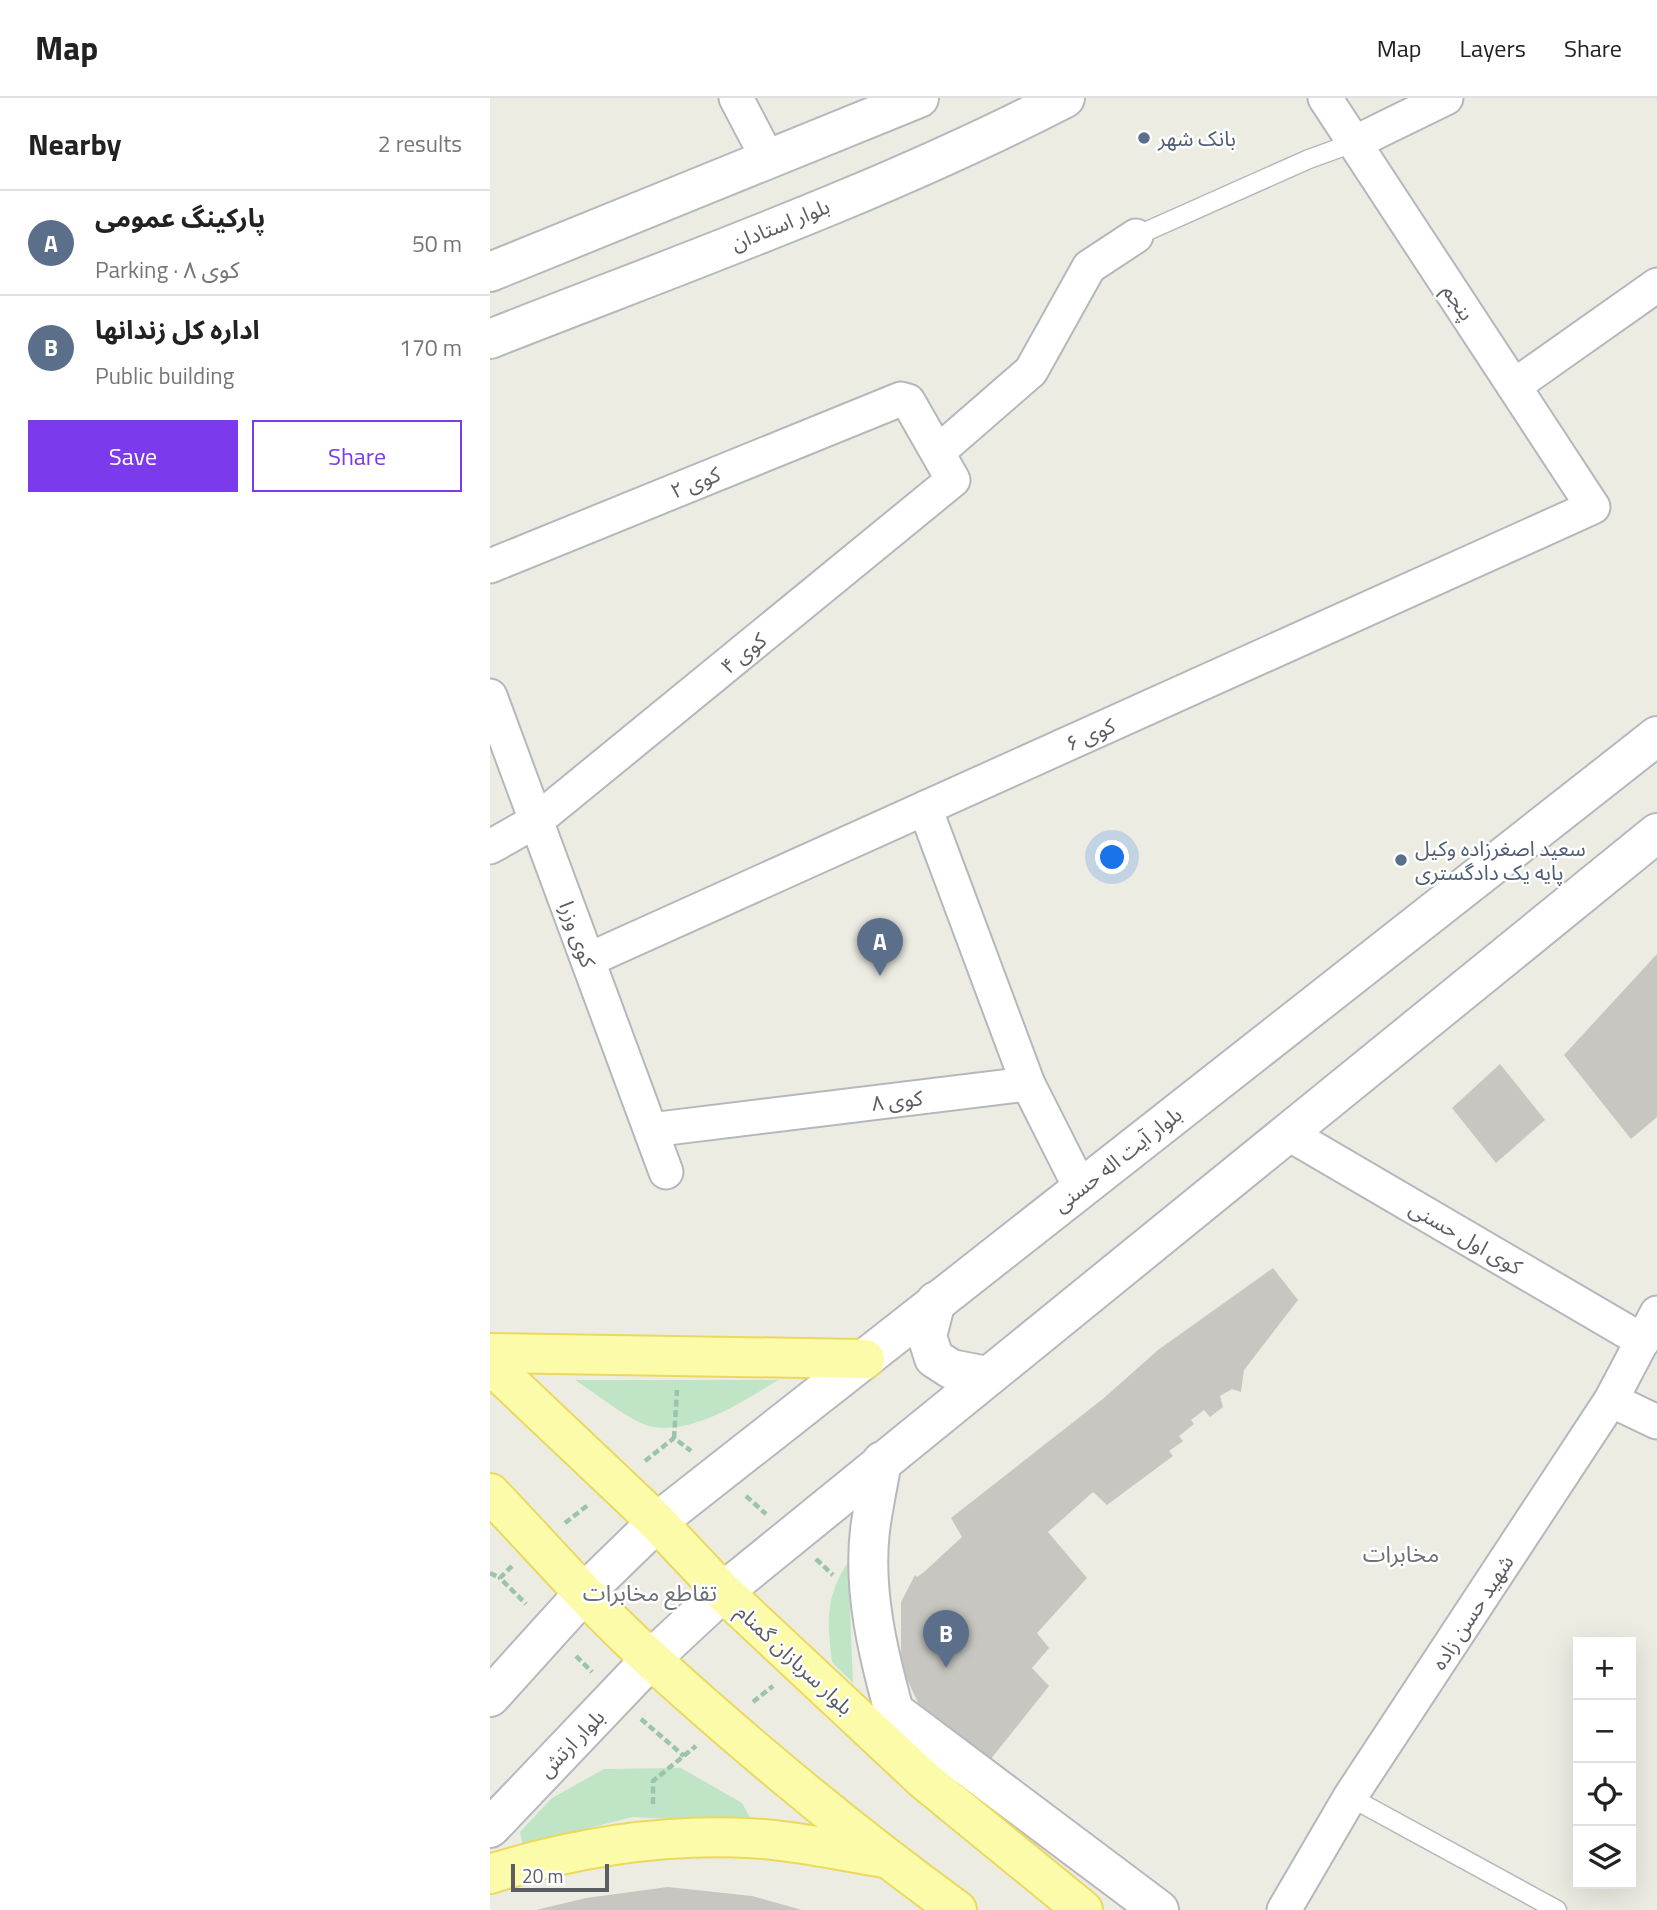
<!DOCTYPE html>
<meta charset="utf-8">
<style>
:root{--surface:#fff;--page:#f2f2f2;--text:#222;--muted:#767676;--line:#e0e0e0;--accent:#7c3aed}
body{margin:0;font-family:"Titillium Web","Noto Sans Arabic",sans-serif;background:var(--page);color:var(--text)}
.controls{position:absolute;right:21px;bottom:21px;display:grid;overflow:hidden;border-radius:0px;box-shadow:0 7px 28px #0002}
.controls button{width:63px;height:63px;display:grid;place-items:center;padding:0;border:0;border-bottom:2px solid var(--line);background:var(--surface);color:var(--text);font:35px sans-serif}
.scale{position:absolute;left:21px;bottom:18px;width:98px;box-sizing:border-box;padding-left:7px;border:4px solid #5b5d63;border-top:0;font-size:19px;line-height:24px;white-space:nowrap;color:#5b5d63;-webkit-text-stroke:5px #fff;paint-order:stroke}
.you{position:absolute;left:623px;top:760px;width:24px;height:24px;margin:-18px;border:5px solid #fff;border-radius:50%;background:#1a73e8;box-shadow:0 0 0 10px #1a73e833}
.badge{display:grid;place-items:center;width:46px;height:46px;border-radius:50%;background:var(--accent);color:#fff;font-size:23px;font-weight:700}
.pin{position:absolute;translate:-50% -58px;filter:drop-shadow(0 2px 4px #0008)}
.pin::after{content:'';position:absolute;top:37px;width:24px;height:21px;background:inherit;clip-path:polygon(0 0,100% 0,50% 100%)}
.list{margin:0;padding:0;list-style:none}
h2{display:flex;justify-content:space-between;align-items:center;height:91px;margin:0;padding:0 28px;font-size:30px}
h2 small{font-size:23px;font-weight:400;color:var(--muted)}
.list li{display:grid;grid-template-columns:46px 1fr auto;gap:21px;align-items:center;box-sizing:border-box;height:105px;padding:0 28px;border-top:2px solid var(--line)}
.list b{display:block;font-size:26px;white-space:nowrap}
.list p{margin:0;font-size:23px;white-space:nowrap;color:var(--muted)}
.list em{font-size:23px;font-style:normal;color:var(--muted)}
.actions{display:flex;gap:14px;padding:21px 28px}
.actions a{flex:1;padding:16px 0;border:2px solid var(--accent);border-radius:0px;text-align:center;font-size:24px;color:var(--accent)}
.actions .main{background:var(--accent);color:#fff}
.icon{flex:none;width:38px;height:38px;fill:none;stroke:currentColor;stroke-width:2;stroke-linecap:round;stroke-linejoin:round}
.map{position:relative;flex:none;width:1167px;height:1812px;overflow:hidden}
header{display:flex;align-items:center;gap:42px;box-sizing:border-box;height:98px;padding:0 35px;background:var(--surface);border-bottom:2px solid var(--line)}
header strong{font-size:33px}
nav{display:flex;gap:38px;margin-inline-start:auto;font-size:24px}
main{display:flex}
aside{flex:1;background:var(--surface)}
.map>svg:first-child{display:block}
</style>
<header>
<strong>Map</strong>
<nav><a>Map</a><a>Layers</a><a>Share</a></nav>
</header>
<main>
<aside>
<h2>Nearby<small>2 results</small></h2>
<ul class="list">
<li><span class="badge" style="background:#5c6f8a">A</span><div><b>پارکینگ عمومی</b><p>Parking · کوی ۸</p></div><em>50 m</em></li>
<li><span class="badge" style="background:#5c6f8a">B</span><div><b>اداره کل زندانها</b><p>Public building</p></div><em>170 m</em></li>
</ul>
<div class="actions"><a class="main">Save</a><a>Share</a></div>
</aside>
<div class="map">
<svg width="1167" height="1812" viewBox="0 0 1167 1812">
<rect width="100%" height="100%" fill="#edece3"/>
<g fill="#c0e4c6">
<path d="M85,1282h203c-34,21 -87,56 -129,46 -17,-4 -57,-35 -74,-46z"/>
<path d="M358,1464l5,121 -21,-21c-5,-41 -7,-64 16,-100z"/>
<path d="M191,1670l61,35 11,20 -121,-6 -109,28 -3,-13 32,-34 52,-29z"/>
</g>
<g fill="#c8c6c0">
<path d="M1167,856v163l-26,22 -67,-84z"/>
<path d="M1010,966l45,56 -49,43 -44,-55z"/>
<path d="M783,1170l25,32 -54,70 -3,22 -9,-3 -12,7 3,11 -13,10 -6,-7 -13,10 3,4 -15,12 4,5 -14,10 4,5 -66,49 -14,-13 -45,40 39,46 -50,55 12,15 -17,20 17,18 -59,74 -63,-39 -26,-54v-65l14,-27 2,2 7,-5 38,-35 -11,-19 153,-120 54,-48z"/>
<path d="M178,1789l84,9 50,14h-266l50,-12z"/>
</g>
<g fill="none" stroke-linecap="round" stroke-linejoin="round">
<g stroke="#b5b7bd" stroke-width="21">
<g id="lane">
<path d="M646,138l173,-77 47,-17"/>
<path d="M860,1699l207,113"/>
</g>
</g>
<g stroke="#b5b7bd" stroke-width="37">
<g id="street">
<path d="M246,0l32,61"/>
<path d="M866,44l90,-44"/>
<path d="M1024,288l143,-101"/>
<path d="M449,353l92,-80 58,-104 47,-31"/>
<path d="M0,468l411,-167 7,2 45,79 -417,341 -46,26"/>
<path d="M0,598l176,476"/>
<path d="M435,710l103,276 52,103"/>
<path d="M98,862l1005,-453 -268,-409"/>
<path d="M161,1032l377,-46"/>
<path d="M799,1036l354,207"/>
<path d="M1121,1302l46,22"/>
<path d="M794,1812l66,-113 261,-397 46,-87"/>
</g>
</g>
<g stroke="#b6b8be" stroke-width="42">
<g id="secondary">
<path d="M0,174l429,-174"/>
<path d="M0,241c193,-76 391,-146 575,-241"/>
<path d="M446,1203l-9,35 7,22 17,11 36,7"/>
<path d="M392,1363c-4,23 -9,46 -12,69 -7,61 8,123 24,181l265,199"/>
<path d="M0,1599l95,-105 72,-70 1000,-786"/>
<path d="M0,1730l161,-169 72,-67 934,-759"/>
</g>
</g>
<g stroke="#ebd95e" stroke-width="42">
<g id="primary">
<path d="M0,1255l375,6"/>
<path d="M0,1266l167,158 66,70 201,188 159,130"/>
<path d="M0,1395c54,56 105,116 163,168 97,88 198,172 304,249"/>
<path d="M0,1776c83,-26 171,-40 258,-36 45,2 92,13 137,20"/>
</g>
</g>
<g stroke="#9ac4ac" stroke-width="4.5" stroke-dasharray="7 3.5" stroke-linecap="butt">
<path d="M184,1340l3,-48"/>
<path d="M155,1363l29,-23 17,13"/>
<path d="M256,1398l20,18"/>
<path d="M75,1425l23,-18"/>
<path d="M326,1461l17,16"/>
<path d="M22,1468l-12,12 26,26"/>
<path d="M0,1475l10,5"/>
<path d="M86,1558l16,16"/>
<path d="M263,1604l20,-16"/>
<path d="M151,1621l43,37"/>
<path d="M163,1706v-23l43,-35"/>
</g>
<use href="#lane" stroke="#fff" stroke-width="18"/>
<use href="#street" stroke="#fff" stroke-width="33"/>
<use href="#secondary" stroke="#fff" stroke-width="38"/>
<use href="#primary" stroke="#fbfbaa" stroke-width="38"/>
</g>
<g fill="#5c6f8a" stroke="#fff" stroke-width="2.5">
<circle cx="654" cy="40" r="7"/>
<circle cx="911" cy="762" r="7"/>
</g>
<g text-anchor="middle" dominant-baseline="central" stroke-width="5" stroke-linejoin="round" paint-order="stroke">
<g font-size="21" fill="#4e5e75" stroke="#fff" text-anchor="start">
<text x="668" y="40">بانک شهر</text>
<text x="925" y="750">سعید اصغرزاده وکیل<tspan x="925" dy="24">پایه یک دادگستری</tspan></text>
</g>
<g font-size="21" fill="#5b5d63" stroke="#fff">
<text transform="translate(290 126) rotate(-22)">بلوار استادان</text>
<text transform="translate(969 204) rotate(57)">پنجم</text>
<text transform="translate(205 384) rotate(-22)">کوی ۲</text>
<text transform="translate(253 555) rotate(-39)">کوی ۴</text>
<text transform="translate(600 636) rotate(-24)">کوی ۶</text>
<text transform="translate(88 836) rotate(70)">کوی وزرا</text>
<text transform="translate(407 1002) rotate(-7)">کوی ۸</text>
<text transform="translate(627 1061) rotate(-38)">بلوار آیت اله حسنی</text>
<text transform="translate(976 1139) rotate(30)">کوی اول حسنی</text>
<text transform="translate(982 1514) rotate(-57)">شهید حسن زاده</text>
<text transform="translate(305 1561) rotate(43)">بلوار سربازان گمنام</text>
<text transform="translate(81 1645) rotate(-46)">بلوار ارتش</text>
</g>
<g font-size="23" fill="#6c6f75" stroke="#fff">
<text x="911" y="1455">مخابرات</text>
<text x="160" y="1494">تقاطع مخابرات</text>
</g>
</g>
</svg>
<div class="controls">
<button>+</button>
<button>−</button>
<button><svg class="icon" aria-label="locate" viewBox="0 0 24 24"><circle cx="12" cy="12" r="6"/><path d="M12 2v4M12 18v4M2 12h4M18 12h4"/></svg></button>
<button><svg class="icon" aria-label="layers" viewBox="0 0 24 24"><path d="M12 4l9 5-9 5-9-5zM3 14l9 5 9-5"/></svg></button>
</div>
<div class="scale">20 m</div>
<div class="you"></div>
<div class="pin badge" style="left:390px;top:878px;background:#5c6f8a">A</div>
<div class="pin badge" style="left:456px;top:1570px;background:#5c6f8a">B</div>
</div>
</main>
